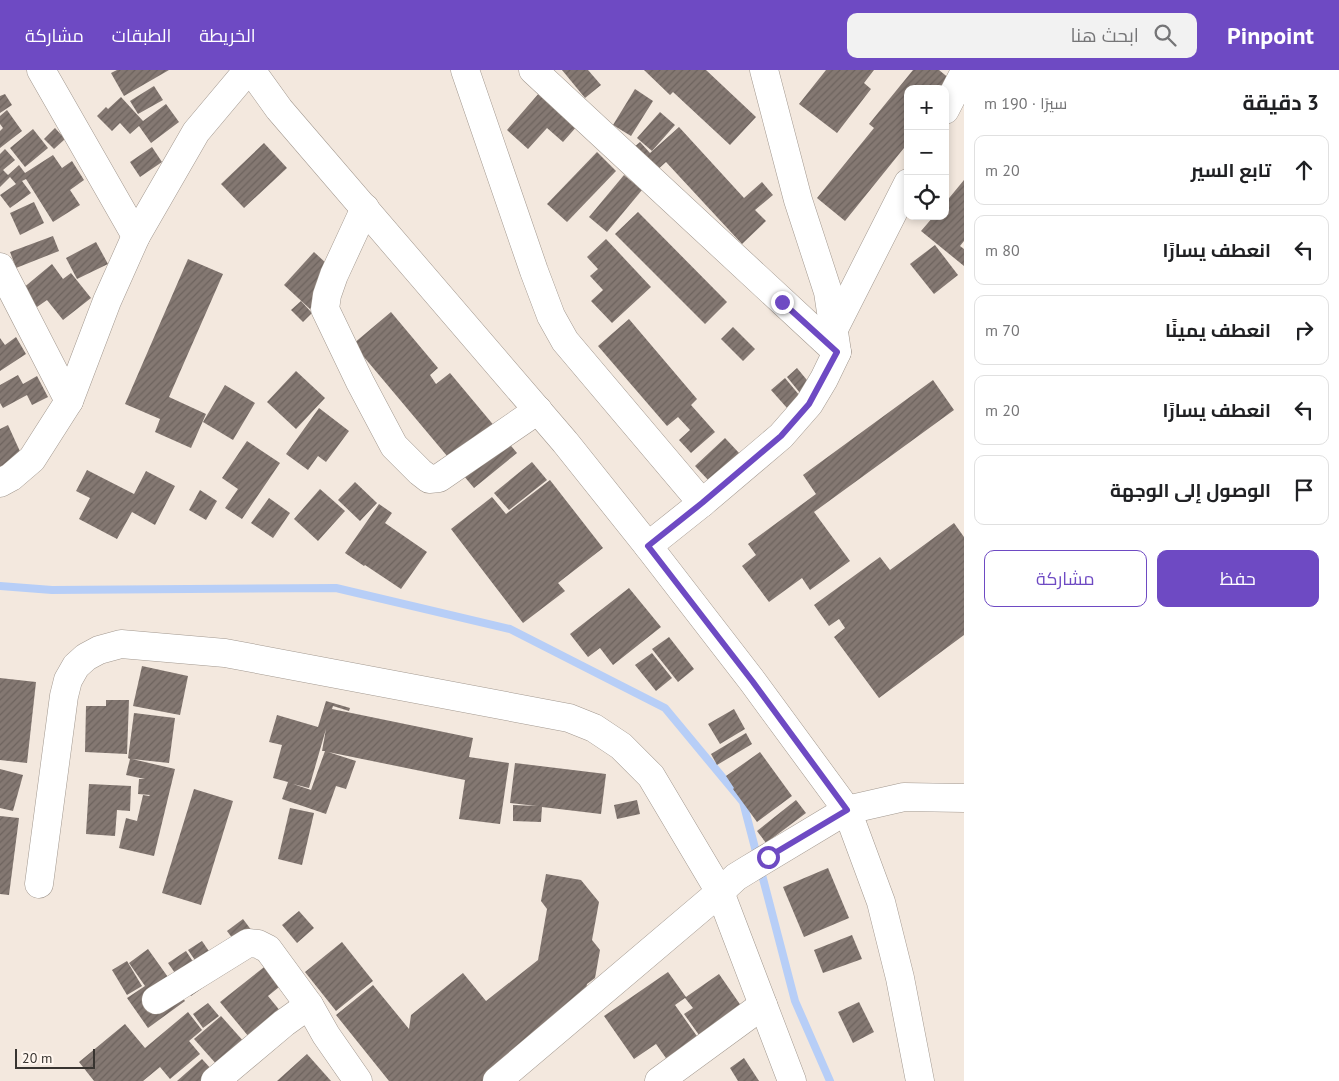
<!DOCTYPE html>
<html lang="ar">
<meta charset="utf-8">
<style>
:root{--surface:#fff;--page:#f2f2f2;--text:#202124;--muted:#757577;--line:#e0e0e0;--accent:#6e4ac3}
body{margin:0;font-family:"PT Sans",Cairo,sans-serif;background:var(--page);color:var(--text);direction:rtl}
.controls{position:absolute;right:15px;top:15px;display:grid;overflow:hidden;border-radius:10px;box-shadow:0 2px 8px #0003}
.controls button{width:45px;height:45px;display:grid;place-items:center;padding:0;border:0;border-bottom:1px solid var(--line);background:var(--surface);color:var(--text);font:25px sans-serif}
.scale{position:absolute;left:15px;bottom:12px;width:80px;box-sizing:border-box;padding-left:5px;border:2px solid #383430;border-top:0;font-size:14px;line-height:18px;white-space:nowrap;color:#383430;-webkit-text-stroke:4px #fff6ee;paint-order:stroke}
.stop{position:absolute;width:15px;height:15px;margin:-11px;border:4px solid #6e4ac3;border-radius:50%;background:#fff}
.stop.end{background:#6e4ac3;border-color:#fff;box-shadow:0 1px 5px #0008}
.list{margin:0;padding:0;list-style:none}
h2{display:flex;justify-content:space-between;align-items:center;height:65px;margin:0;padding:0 20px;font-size:21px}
h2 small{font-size:16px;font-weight:400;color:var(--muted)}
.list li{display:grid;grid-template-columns:32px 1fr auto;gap:15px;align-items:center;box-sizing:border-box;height:70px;margin:0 10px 10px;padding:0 10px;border:1px solid var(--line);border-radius:10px}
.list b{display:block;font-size:19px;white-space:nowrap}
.list em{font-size:16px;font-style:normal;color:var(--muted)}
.actions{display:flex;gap:10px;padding:15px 20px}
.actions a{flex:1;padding:11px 0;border:1px solid var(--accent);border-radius:10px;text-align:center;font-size:18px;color:var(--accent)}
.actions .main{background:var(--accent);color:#fff}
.icon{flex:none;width:28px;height:28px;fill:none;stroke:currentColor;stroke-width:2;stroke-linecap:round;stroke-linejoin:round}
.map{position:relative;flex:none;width:964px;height:1011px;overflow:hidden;direction:ltr}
header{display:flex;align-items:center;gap:30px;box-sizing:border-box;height:70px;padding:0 25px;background:var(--accent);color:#fff}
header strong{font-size:24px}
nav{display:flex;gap:28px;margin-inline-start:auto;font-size:18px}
.search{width:350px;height:45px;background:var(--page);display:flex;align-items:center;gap:12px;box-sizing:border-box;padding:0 18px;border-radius:10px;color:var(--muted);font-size:19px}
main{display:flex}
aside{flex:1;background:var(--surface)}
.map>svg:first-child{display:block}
</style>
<header>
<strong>Pinpoint</strong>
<div class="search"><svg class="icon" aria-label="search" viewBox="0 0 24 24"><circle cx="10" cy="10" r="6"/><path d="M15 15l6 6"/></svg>ابحث هنا</div>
<nav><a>الخريطة</a><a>الطبقات</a><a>مشاركة</a></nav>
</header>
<main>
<aside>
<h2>3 دقيقة<small>سيرًا · 190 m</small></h2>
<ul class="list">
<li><svg class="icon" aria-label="ahead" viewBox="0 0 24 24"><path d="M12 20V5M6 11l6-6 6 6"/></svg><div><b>تابع السير</b></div><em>20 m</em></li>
<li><svg class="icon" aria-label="left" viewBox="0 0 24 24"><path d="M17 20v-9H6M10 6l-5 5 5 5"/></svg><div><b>انعطف يسارًا</b></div><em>80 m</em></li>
<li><svg class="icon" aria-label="right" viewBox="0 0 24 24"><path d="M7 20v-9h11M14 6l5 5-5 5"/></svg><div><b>انعطف يمينًا</b></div><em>70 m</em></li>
<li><svg class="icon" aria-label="left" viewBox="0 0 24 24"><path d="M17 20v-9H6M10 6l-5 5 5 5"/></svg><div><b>انعطف يسارًا</b></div><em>20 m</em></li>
<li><svg class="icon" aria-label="arrive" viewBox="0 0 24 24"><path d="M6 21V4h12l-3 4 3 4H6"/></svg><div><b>الوصول إلى الوجهة</b></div></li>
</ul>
<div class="actions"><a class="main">حفظ</a><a>مشاركة</a></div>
</aside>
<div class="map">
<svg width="964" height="1011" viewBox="0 0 964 1011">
<defs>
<pattern id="building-hatch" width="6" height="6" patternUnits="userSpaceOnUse" patternTransform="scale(1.25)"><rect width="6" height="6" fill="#847872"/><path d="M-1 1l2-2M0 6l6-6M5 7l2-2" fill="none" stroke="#6d635e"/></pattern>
</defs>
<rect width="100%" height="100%" fill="#f3e8de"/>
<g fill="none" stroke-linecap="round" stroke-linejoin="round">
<path stroke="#b7cef7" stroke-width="8" d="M0,516l52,4 284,-2 174,41 155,79 78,94 52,199 35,80"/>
</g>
<g fill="url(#building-hatch)" fill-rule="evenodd">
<path d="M117,0h52l-45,26 -13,-23z"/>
<path d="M562,0h26l13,15 -16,13z"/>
<path d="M644,0h62l50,47 -26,28 -57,-53 -3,3z"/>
<path d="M826,0h48l-10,13 7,6 -34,44 -38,-29z"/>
<path d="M913,0h26l17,14 -11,5h-37v54l-63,78 -28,-23 57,-70 -5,-4z"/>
<path d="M154,16l9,14 -25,14 -8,-13z"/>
<path d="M635,19l18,12 -22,35 -18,-11z"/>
<path d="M540,22l38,33 -15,17 -16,-14 -19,21 -21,-19z"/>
<path d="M5,24l7,11 -12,8v-17z"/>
<path d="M121,27l22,24 23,-17 13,18 -28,21 -12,-17 -9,8 -10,-11 -8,8 -15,-15 9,-9 2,2z"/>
<path d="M7,40l15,21 -22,17v-17l3,-3 -3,-4v-8z"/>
<path d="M660,42l15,13 -23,26 -15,-13z"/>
<path d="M679,57l65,71 18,-16 11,13 -18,15 11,11 -24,23 -76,-82 -11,10 -22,-24 7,-6 10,11z"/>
<path d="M55,58l10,11 -11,10 -10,-10z"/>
<path d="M33,59l15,19 -23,19 -15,-19z"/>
<path d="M264,73l23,25 -43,40 -23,-24z"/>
<path d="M152,77l10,15 -22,15 -10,-15z"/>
<path d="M5,79l10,11 -12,10 5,5 11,-10 6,8 28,-18 9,13 10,-7 12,19 -14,10 10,15 -27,17 -27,-43 -4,2 9,12 -21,15 -10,-13 16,-11 -6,-7 -10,10v-33z"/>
<path d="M597,82l19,19 -49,51 -20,-18z"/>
<path d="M624,105l18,15 -35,42 -18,-15z"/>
<path d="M964,110v61l-4,5 4,3v17l-43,-35 13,-15h11v-13z"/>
<path d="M34,132l10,21 -24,12 -10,-22z"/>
<path d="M638,142l89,90 -22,22 -90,-90z"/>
<path d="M53,166l6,15 -43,17 -6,-16z"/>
<path d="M606,169l45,48 -39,36 -21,-22 12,-11 -13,-14 8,-7 -11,-12z"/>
<path d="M96,172l12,22 -31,15 -11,-21z"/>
<path d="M935,175l23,30 -24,19 -24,-30z"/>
<path d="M314,182l26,24 -30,33 -26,-24z"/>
<path d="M188,189l35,15 -54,123 37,17 -15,34 -36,-16 5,-13 -35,-15z"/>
<path d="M52,194l11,15 8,-6 20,25 -28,22 -16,-20 -10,7 -15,-18z"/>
<path d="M301,231l11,12 -9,9 -12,-12z"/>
<path d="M391,242l47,56 -8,7 6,9 14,-11 67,80 -43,35 -121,-144z"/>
<path d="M629,249l68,80 -6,6 24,27 -24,21 -12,-13 11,-10 -12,-13 -11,9 -69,-80z"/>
<path d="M733,257l22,22 -12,12 -22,-22z"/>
<path d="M16,267l10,17 -26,17v-33l5,7z"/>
<path d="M797,298l14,17 -11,8 -13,-16z"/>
<path d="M296,301l29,27 -29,31 -29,-27z"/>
<path d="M18,305l5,9 14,-8 11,21 -16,8 -5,-10 -24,13 -3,-5v-18z"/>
<path d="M785,308l15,18 -13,12 -16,-18z"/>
<path d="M933,310l21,30 -140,102 36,49 -40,29 -8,-12 -33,24 -27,-36 14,-11 -8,-11 68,-50 -13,-19z"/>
<path d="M225,315l30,18 -22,37 -30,-18z"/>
<path d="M319,338l30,23 -23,31 -8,-6 -10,14 -22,-16z"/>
<path d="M8,355l15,33 -23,11v-40z"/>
<path d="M725,368l15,16 -30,28 -15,-16z"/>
<path d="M247,371l33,22 -38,56 -17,-11 13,-19 -16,-11z"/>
<path d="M532,392l15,18 -38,30 -15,-17z"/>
<path d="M87,400l47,24 12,-23 29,15 -20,39 -23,-13 -15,27 -38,-20 11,-21 -14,-7z"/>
<path d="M550,410l53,68 -45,35 7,8 -42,32 -72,-94 41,-32 14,17z"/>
<path d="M355,412l22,21 -17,18 -22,-21z"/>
<path d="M320,419l25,22 -27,30 -24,-22z"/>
<path d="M200,420l17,11 -11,19 -17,-10z"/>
<path d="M269,428l21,15 -17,25 -22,-15z"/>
<path d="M379,434l13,9 -7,10 42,29 -26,37 -36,-24 -1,1 -19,-13z"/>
<path d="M954,453l10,14v98l-85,63 -45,-61 11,-9 -6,-9 -10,7 -15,-21 66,-48 10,13z"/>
<path d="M629,518l32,39 -48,38 -13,-17 -12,9 -18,-23z"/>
<path d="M669,567l25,32 -16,13 -26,-33z"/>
<path d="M652,583l20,25 -16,13 -21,-26z"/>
<path d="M142,596l46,10 -8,39 -47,-9z"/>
<path d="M0,608l36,4 -9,81 -27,-3z"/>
<path d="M106,630h23l-2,54 -42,-2 1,-46h20z"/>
<path d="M326,631l24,7 -1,3 -16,-5 -1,3 141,29 -4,19 40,6 -9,61 -41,-5 6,-39 -137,-28 28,9 -10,28 -10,-3 -10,28 -44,-15 6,-17 -15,-4 9,-33 -13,-3 8,-27 41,12zM326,659l-4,22h3l-14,39 -18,-6 16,4z"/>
<path d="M734,639l11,20 -25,15 -12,-20z"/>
<path d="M134,643l41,5 -6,45 -37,-4 43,10 -21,87 -35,-8 7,-30 11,3 6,-26 6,1 1,-1 -12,-1 1,-15h6l-19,-4 4,-16 -2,-1z"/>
<path d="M746,663l6,11 -35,21 -6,-11z"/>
<path d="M760,682l32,44 -35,26 -24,-33 1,-1 -8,-12z"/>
<path d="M515,693l91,11 -5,40 -59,-7 -1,15 -28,-1v-16l24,1 -27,-3z"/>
<path d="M0,699l23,6 -10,36 -13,-3z"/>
<path d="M89,714l42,2 -1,25 -13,-1 -2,26 -29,-2z"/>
<path d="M194,719l39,12 -32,104 -39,-12z"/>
<path d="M637,730l3,14 -23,5 -3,-14z"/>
<path d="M796,730l10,13 -40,30 -9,-12z"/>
<path d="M290,738l24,5 -12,52 -24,-6z"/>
<path d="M0,746l19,2 -10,77 -9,-1z"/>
<path d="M828,798l21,50 -45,19 -21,-50z"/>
<path d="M546,804l35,6 18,22 -7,38 8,10 -5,28 -8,6 -4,23 -91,74h-103l-53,-66 37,-30 36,44 2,-14 52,-42 23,28 52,-41 9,-51 -6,-8z"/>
<path d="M299,841l15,17 -17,15 -15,-18z"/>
<path d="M243,849l9,12 -16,12 -9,-12z"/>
<path d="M852,865l10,24 -39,14 -9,-23z"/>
<path d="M202,871l17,25 -14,9 -17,-25z"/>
<path d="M342,872l31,39 -37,30 -31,-39z"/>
<path d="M148,879l37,52 -37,27 -21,-30 18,-12 -16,-23z"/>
<path d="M186,881l22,33 -17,12 -23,-33z"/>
<path d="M127,891l15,25 -15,9 -15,-25z"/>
<path d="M268,894l16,19 -16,13 22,27 -31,26 -39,-47z"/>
<path d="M668,902l18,25 33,-23 27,39 -42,29 -20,-28 9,-6 -8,-10 -10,7 24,34 -31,22 -12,-17 -22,15 -30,-43z"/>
<path d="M859,932l15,30 -21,11 -15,-31z"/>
<path d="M208,933l11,13 -16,12 -10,-14z"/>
<path d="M188,942l14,18 -13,11 11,13 -30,25 -10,-12 -17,14h-49l-15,-19 46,-38 20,24z"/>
<path d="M221,946l32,36 -27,23 -32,-36z"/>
<path d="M307,984l24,27h-54z"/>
<path d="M744,988l15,23h-21l-8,-13z"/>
<path d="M202,989l20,22h-45z"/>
</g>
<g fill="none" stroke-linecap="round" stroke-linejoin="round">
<g stroke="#a2988f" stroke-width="29">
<g id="minor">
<path d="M41,0l95,166"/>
<path d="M465,0l69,201 17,45 14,25 137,162"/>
<path d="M533,0l304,282 -13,27 -15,25 -28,32 -79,67 -54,43"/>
<path d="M764,0l34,130 30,92 9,60"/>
<path d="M945,40l19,-37"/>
<path d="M365,138l-31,67 -7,20 -2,14 35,73 34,64 26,26 9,7 10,-1 99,-68"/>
<path d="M0,197l69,134"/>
<path d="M834,259l74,-146"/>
<path d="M0,413l11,-6 21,-18 37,-58 38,-100 29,-65 60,-104 52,-62"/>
<path d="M39,814l25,-188 4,-16 8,-14 10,-9 13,-7 22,-6 104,9 344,65 25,10 27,18 30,30 69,116 72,189"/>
<path d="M156,930l92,-57 10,1 10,5 41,56"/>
<path d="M215,1011l69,-58 25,-18 17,30 32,46"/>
<path d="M497,1011l223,-189 16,-15 13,-8 98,-59 57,-13 60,1"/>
<path d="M659,1011l104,-76"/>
</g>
</g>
<g stroke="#a2988f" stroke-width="29">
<path id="secondary" d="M251,0l28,39 286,333 83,104 105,136 94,128 34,92 19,76 20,103"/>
</g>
<use href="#minor" stroke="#fff" stroke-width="28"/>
<use href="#secondary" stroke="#fff" stroke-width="28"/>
</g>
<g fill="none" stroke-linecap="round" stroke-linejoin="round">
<path stroke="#6e4ac3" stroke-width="6" d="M768,787l79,-47 -94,-128 -105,-136 54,-43 79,-67 28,-32 28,-52 -55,-50"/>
</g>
</svg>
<div class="controls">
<button>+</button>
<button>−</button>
<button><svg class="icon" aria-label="locate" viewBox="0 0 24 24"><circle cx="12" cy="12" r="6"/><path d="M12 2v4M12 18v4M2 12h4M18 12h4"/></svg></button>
</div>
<div class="scale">20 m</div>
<div class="stop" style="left:768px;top:787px"></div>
<div class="stop end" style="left:782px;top:232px"></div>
</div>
</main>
